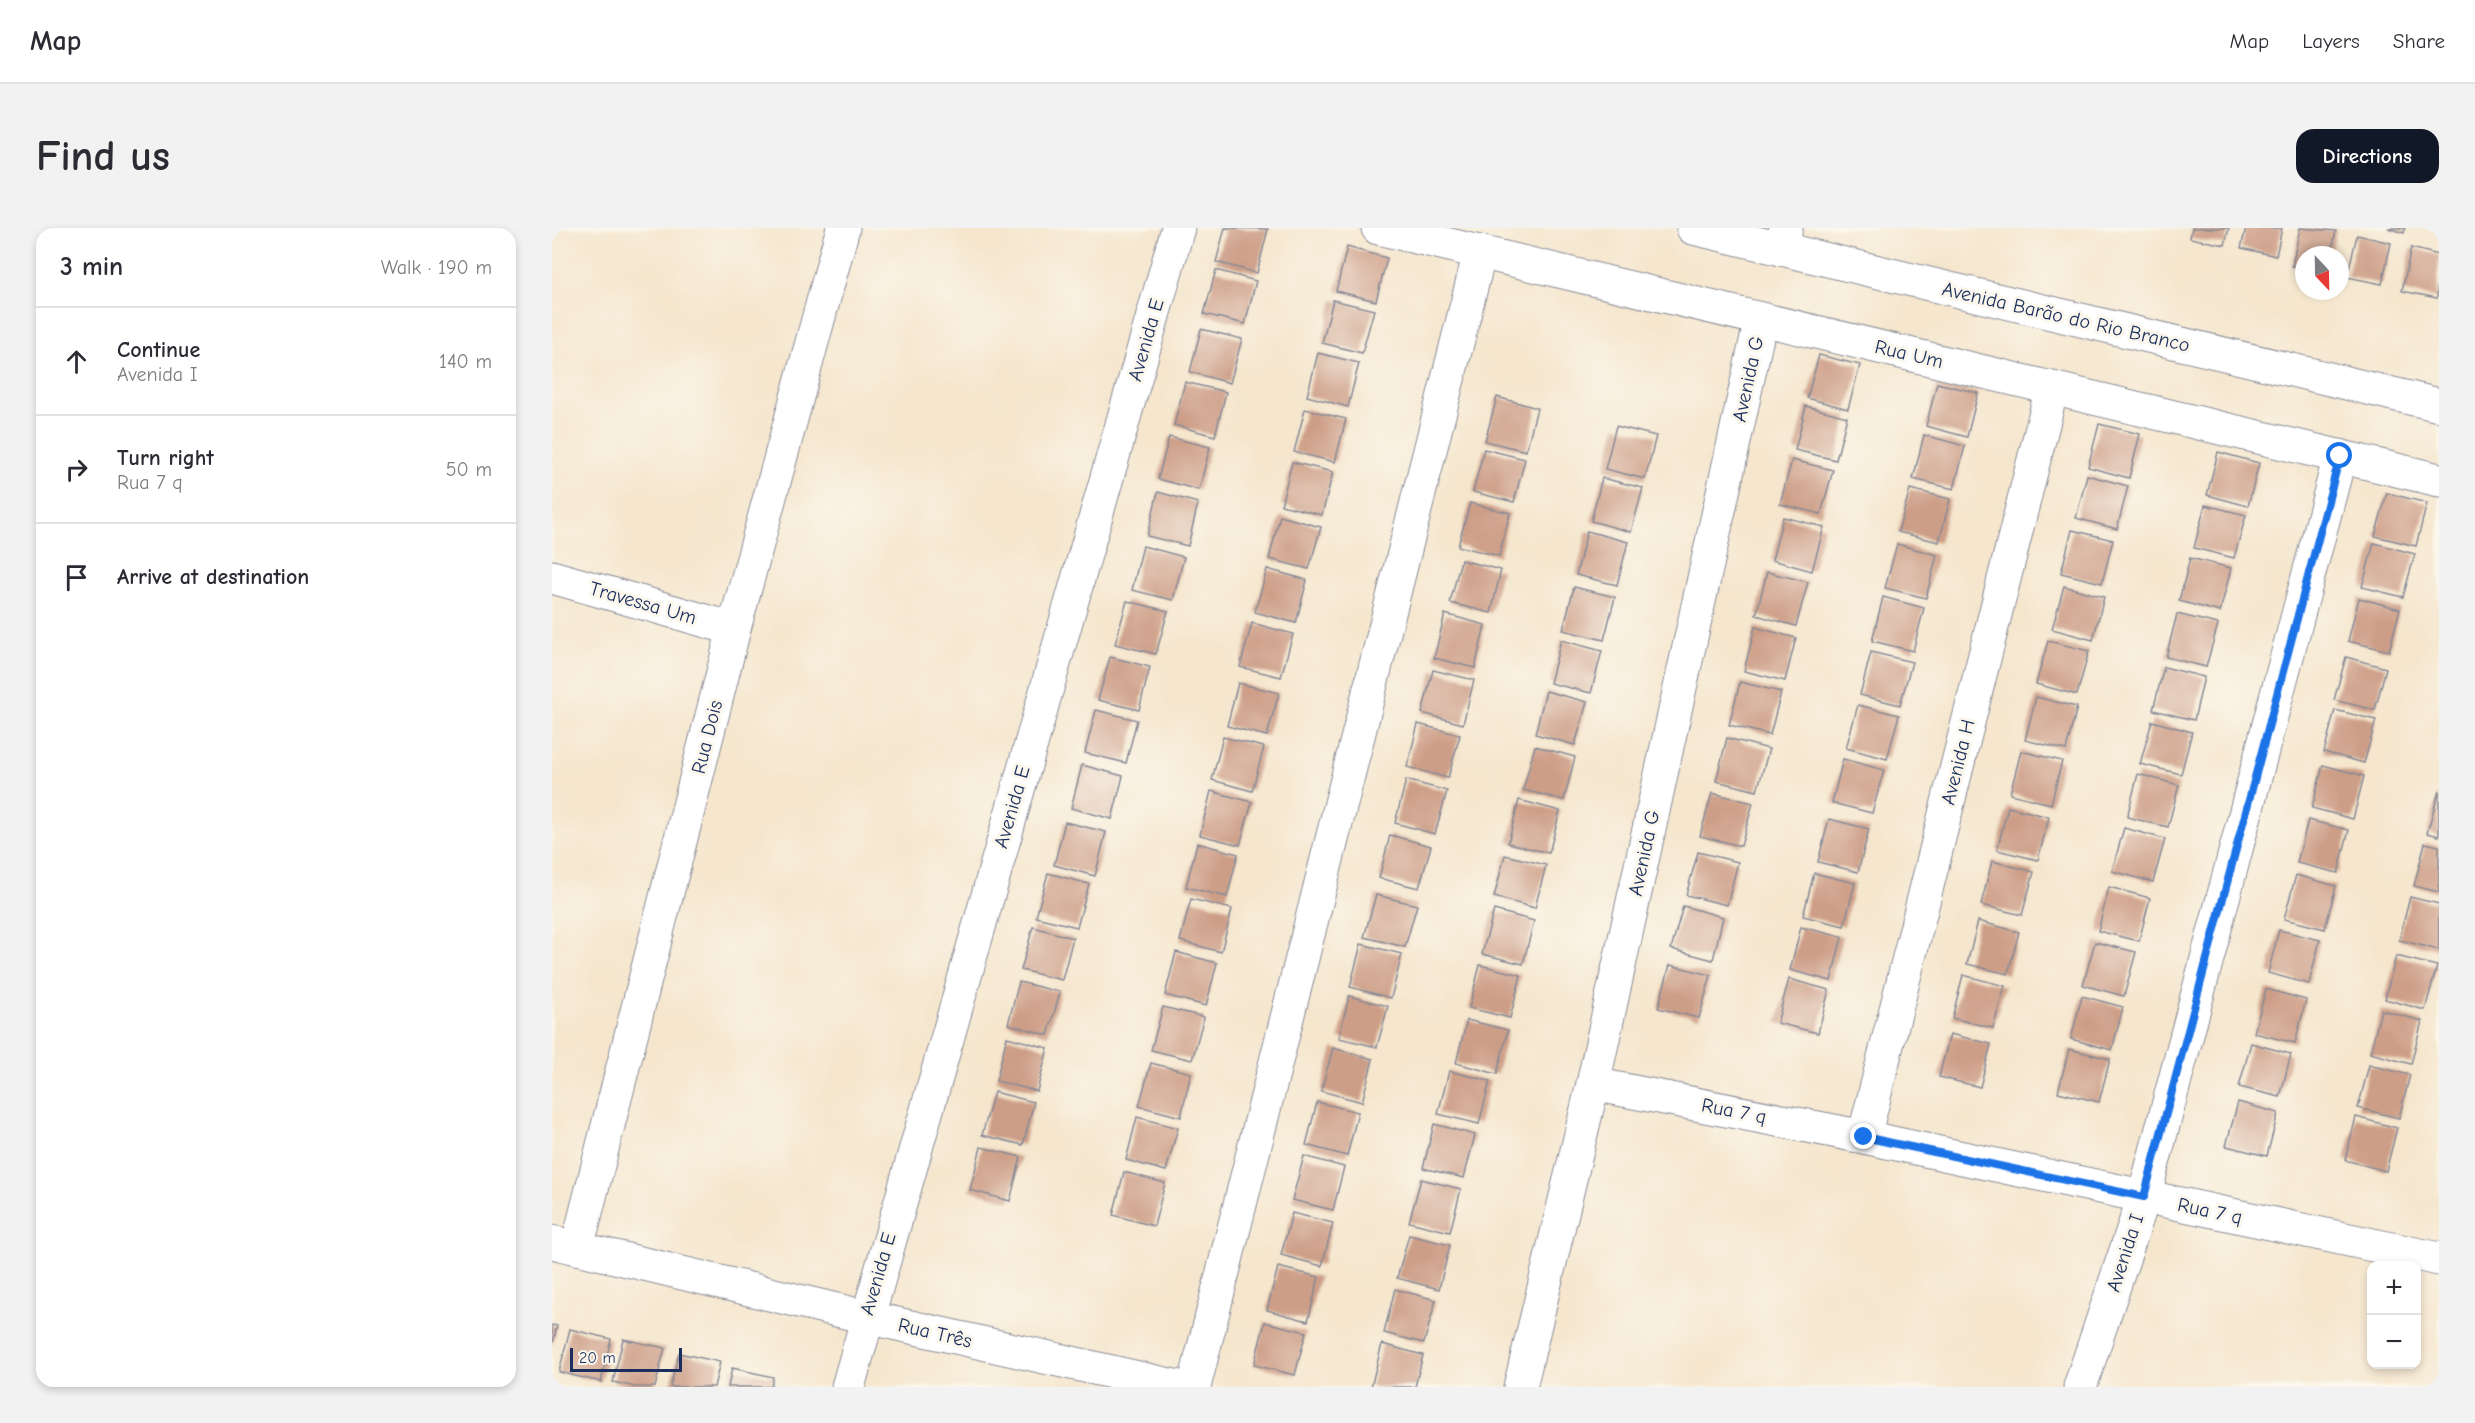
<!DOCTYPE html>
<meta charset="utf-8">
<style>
:root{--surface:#fff;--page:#f2f2f3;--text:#2b2b33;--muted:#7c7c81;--line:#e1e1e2;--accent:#111827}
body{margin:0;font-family:"Comic Neue",sans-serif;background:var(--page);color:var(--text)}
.controls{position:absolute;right:18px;bottom:18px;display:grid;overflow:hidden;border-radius:12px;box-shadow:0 3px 9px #0003}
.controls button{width:54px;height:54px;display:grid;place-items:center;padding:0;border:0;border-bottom:2px solid var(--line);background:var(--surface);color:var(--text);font:30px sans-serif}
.compass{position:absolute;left:1743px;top:18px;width:54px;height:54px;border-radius:50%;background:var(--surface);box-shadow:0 3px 9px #0003;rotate:158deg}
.scale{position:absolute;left:18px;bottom:15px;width:112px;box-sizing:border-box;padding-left:6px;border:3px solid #1b2f5e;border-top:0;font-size:16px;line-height:21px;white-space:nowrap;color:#1b2f5e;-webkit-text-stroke:4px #fbf7ec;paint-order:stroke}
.stop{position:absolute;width:18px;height:18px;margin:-14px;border:4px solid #1a73e8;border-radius:50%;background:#fff}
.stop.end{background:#1a73e8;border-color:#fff;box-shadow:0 2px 6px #0008}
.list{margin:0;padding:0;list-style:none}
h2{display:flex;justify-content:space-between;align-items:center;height:78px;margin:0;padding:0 24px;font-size:26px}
h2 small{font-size:20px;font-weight:400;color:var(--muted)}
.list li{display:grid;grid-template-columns:39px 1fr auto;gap:18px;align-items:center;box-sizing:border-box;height:108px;padding:0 24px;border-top:2px solid var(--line)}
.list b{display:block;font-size:22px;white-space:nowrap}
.list p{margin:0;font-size:20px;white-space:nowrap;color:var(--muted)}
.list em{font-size:20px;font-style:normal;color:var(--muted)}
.icon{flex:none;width:33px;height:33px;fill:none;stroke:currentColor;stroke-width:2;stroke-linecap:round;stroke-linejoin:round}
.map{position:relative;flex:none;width:1887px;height:1159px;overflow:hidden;border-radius:18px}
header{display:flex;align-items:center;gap:36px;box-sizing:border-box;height:84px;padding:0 30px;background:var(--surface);border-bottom:2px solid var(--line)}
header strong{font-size:28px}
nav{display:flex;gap:33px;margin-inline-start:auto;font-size:21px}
.intro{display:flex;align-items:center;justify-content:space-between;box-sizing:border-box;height:144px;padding:0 36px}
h1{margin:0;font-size:42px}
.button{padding:15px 27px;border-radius:18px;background:var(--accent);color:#fff;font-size:21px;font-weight:700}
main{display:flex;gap:36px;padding:0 36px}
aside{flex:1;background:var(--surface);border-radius:18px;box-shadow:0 3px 9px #0003}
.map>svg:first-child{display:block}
</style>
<header>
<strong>Map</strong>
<nav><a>Map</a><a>Layers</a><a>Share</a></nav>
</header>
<div class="intro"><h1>Find us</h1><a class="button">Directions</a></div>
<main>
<aside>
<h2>3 min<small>Walk · 190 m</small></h2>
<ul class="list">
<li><svg class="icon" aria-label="ahead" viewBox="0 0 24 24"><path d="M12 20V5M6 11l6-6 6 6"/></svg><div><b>Continue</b><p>Avenida I</p></div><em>140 m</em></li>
<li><svg class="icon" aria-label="right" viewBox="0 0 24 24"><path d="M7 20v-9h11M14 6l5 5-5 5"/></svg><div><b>Turn right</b><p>Rua 7 q</p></div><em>50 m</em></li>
<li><svg class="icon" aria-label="arrive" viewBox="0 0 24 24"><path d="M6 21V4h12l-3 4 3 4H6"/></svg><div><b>Arrive at destination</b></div></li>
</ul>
</aside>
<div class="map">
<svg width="1887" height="1159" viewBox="0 0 1887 1159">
<rect width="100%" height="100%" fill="#fbf7ec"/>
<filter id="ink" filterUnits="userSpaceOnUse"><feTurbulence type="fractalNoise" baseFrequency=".0167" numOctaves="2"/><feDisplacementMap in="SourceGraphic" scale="12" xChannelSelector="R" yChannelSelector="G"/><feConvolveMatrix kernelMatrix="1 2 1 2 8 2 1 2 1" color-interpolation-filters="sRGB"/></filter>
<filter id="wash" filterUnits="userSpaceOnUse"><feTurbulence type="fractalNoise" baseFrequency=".008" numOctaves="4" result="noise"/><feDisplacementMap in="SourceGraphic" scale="24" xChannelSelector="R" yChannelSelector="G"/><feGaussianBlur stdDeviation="1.35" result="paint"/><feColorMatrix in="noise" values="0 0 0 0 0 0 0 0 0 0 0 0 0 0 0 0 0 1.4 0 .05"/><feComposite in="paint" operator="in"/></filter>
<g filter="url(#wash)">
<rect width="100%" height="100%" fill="#f5e6cd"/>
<g id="blocks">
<g fill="#cd9e87">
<path d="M673,0l43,1 -11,44 -41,-11z"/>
<path d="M1640,0h37l-4,17 -35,-7z"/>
<path d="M1694,0h36l-6,28 -35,-8z"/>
<path d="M1748,0l36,3 -5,24h-27v14l-12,-3z"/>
<path d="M1836,0h17l-1,5z"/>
<path d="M1805,7l34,8 -9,41 -35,-7z"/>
<path d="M795,19l40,11 -11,43 -40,-10z"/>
<path d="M1859,20l28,7 -2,43 -35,-7z"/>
<path d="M664,42l40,11 -11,43 -41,-10z"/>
<path d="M781,72l41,10 -12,43 -40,-10z"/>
<path d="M649,101l41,10 -12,44 -40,-11z"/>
<path d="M766,125l41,10 -11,44 -41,-11z"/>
<path d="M1267,127l41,10 -12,44 -41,-11z"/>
<path d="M633,154l41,10 -11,44 -41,-11z"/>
<path d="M1385,155l41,10 -11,44 -41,-11z"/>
<path d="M945,169l40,11 -11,43 -41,-10z"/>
<path d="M1254,178l41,11 -11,43 -41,-10z"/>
<path d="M753,181l41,10 -11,43 -41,-10z"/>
<path d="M1547,196l41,10 -11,44 -41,-11z"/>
<path d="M1064,198l40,10 -11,43 -40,-10z"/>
<path d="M1372,207l41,11 -11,43 -41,-10z"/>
<path d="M617,209l41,10 -11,43 -41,-11z"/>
<path d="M932,221l41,10 -11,43 -41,-10z"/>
<path d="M1666,224l41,11 -11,43 -41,-11z"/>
<path d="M1240,232l41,10 -12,44 -41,-10z"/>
<path d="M740,234l41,10 -11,43 -41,-10z"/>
<path d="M1535,247l41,11 -11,43 -41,-11z"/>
<path d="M1050,250l41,10 -12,44 -40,-11z"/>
<path d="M1358,261l40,10 -11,43 -41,-10z"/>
<path d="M606,264l40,11 -10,43 -41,-10z"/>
<path d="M1835,265l40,10 -11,43 -41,-10z"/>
<path d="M918,275l40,10 -11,43 -41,-10z"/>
<path d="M1653,277l41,10 -12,43 -40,-10z"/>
<path d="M728,288l41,11 -12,42 -40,-10z"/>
<path d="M1231,289l41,10 -12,44 -40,-11z"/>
<path d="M1520,302l41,10 -11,43 -41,-10z"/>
<path d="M1035,303l41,11 -11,43 -41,-10z"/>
<path d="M1822,315l41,11 -12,43 -41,-10z"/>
<path d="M1345,316l40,11 -11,43 -41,-10z"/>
<path d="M591,318l41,11 -11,43 -41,-10z"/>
<path d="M1638,330l41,10 -11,44 -41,-11z"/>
<path d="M909,332l40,10 -10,43 -41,-10z"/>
<path d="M715,341l40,11 -11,43 -41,-11z"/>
<path d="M1215,344l41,10 -12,44 -40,-11z"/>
<path d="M1512,358l40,11 -11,43 -41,-11z"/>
<path d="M1022,359l41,10 -11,43 -41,-10z"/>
<path d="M1331,369l41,11 -11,43 -41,-10z"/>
<path d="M1807,370l41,11 -11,42 -41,-10z"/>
<path d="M575,373l41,10 -12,43 -41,-10z"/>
<path d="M893,386l40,11 -10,43 -41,-10z"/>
<path d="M1625,386l41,10 -12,43 -40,-10z"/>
<path d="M700,395l41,11 -12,43 -41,-10z"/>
<path d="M1203,399l41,11 -11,43 -41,-10z"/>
<path d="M1009,412l41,11 -11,42 -41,-10z"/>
<path d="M1496,413l41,10 -12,44 -41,-11z"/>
<path d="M1319,424l41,10 -12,43 -40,-10z"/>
<path d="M558,429l40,10 -11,43 -41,-10z"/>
<path d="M1794,429l40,11 -11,42 -41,-10z"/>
<path d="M1612,439l40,10 -10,43 -41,-10z"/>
<path d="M881,442l41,10 -11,44 -41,-11z"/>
<path d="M1188,454l41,10 -11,43 -41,-10z"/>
<path d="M686,455l41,10 -12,43 -40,-10z"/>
<path d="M994,463l41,11 -12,43 -40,-11z"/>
<path d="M1484,469l41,10 -11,43 -41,-10z"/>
<path d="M1306,477l41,10 -12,44 -41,-11z"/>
<path d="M544,482l41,10 -11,43 -41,-10z"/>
<path d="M1783,482l41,10 -12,43 -40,-11z"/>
<path d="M1600,493l40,11 -11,42 -41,-10z"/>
<path d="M866,496l42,11 -12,43 -41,-11z"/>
<path d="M671,509l41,10 -12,44 -40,-11z"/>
<path d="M1175,510l42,11 -12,42 -41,-10z"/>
<path d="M983,518l40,11 -11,43 -41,-10z"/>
<path d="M1469,523l41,10 -11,43 -41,-10z"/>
<path d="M1291,531l41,11 -12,43 -40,-10z"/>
<path d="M530,537l41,11 -11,43 -41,-11z"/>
<path d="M1771,537l41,11 -11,43 -41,-11z"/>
<path d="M1586,546l41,11 -11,42 -41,-10z"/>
<path d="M854,552l41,11 -12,43 -40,-11z"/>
<path d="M659,563l41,11 -12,43 -40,-10z"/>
<path d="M1887,563v45l-12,-3z"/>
<path d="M1160,565l41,10 -12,43 -41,-10z"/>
<path d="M967,572l41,11 -11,42 -41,-10z"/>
<path d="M1456,579l41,10 -11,43 -41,-10z"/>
<path d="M1277,591l40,10 -11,43 -40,-10z"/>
<path d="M1756,592l41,10 -11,43 -41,-10z"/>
<path d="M513,594l41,10 -11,44 -41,-11z"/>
<path d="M1572,600l41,11 -12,43 -41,-11z"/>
<path d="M838,607l41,11 -12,42 -40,-10z"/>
<path d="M645,615l41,11 -11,43 -41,-10z"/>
<path d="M1873,615l14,3v46l-25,-6z"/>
<path d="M1146,624l40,10 -11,43 -41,-10z"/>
<path d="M953,627l41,10 -11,43 -41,-11z"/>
<path d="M1440,633l42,11 -12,43 -41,-10z"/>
<path d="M496,645l41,11 -12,43 -41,-10z"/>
<path d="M1262,645l41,10 -11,43 -41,-10z"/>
<path d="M1744,647l40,11 -11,43 -41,-10z"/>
<path d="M1557,659l41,11 -11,43 -41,-10z"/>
<path d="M824,667l41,10 -12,42 -41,-10z"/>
<path d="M1858,669l29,7v46l-40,-10z"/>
<path d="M639,671l41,10 -11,43 -41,-11z"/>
<path d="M1131,678l40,11 -10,43 -42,-11z"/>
<path d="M942,682l40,11 -11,43 -41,-10z"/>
<path d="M1426,693l41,11 -11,42 -41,-10z"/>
<path d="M481,699l40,11 -11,42 -41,-10z"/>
<path d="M1249,699l41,10 -11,44 -41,-11z"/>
<path d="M1727,702l41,10 -11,44 -41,-11z"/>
<path d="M1543,714l41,10 -12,44 -41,-11z"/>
<path d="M809,716l41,10 -11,44 -41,-11z"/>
<path d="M624,724l41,11 -11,43 -41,-11z"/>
<path d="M1844,728l41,10 -12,44 -40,-11z"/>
<path d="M928,737l41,10 -11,43 -41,-10z"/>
<path d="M1118,737l41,10 -12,43 -41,-10z"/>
<path d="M1411,747l42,11 -12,42 -41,-10z"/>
<path d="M1237,751l40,11 -11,43 -41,-10z"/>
<path d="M467,754l41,10 -12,43 -40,-11z"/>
<path d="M1714,761l40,11 -11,43 -41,-10z"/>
<path d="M797,768l39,10 -11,41 -38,-9z"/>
<path d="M1530,768l41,11 -11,43 -41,-11z"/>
<path d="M611,779l41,10 -12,43 -41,-10z"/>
<path d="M1829,782l41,11 -11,43 -41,-11z"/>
<path d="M915,792l41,10 -11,44 -41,-11z"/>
<path d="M1398,806l41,10 -11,43 -41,-10z"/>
<path d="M455,809l41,11 -11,43 -41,-10z"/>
<path d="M1699,815l40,11 -11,43 -41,-10z"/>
<path d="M781,820l40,11 -11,43 -41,-11z"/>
<path d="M1517,821l41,10 -11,43 -41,-10z"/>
<path d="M599,835l40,10 -10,44 -42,-11z"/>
<path d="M1817,837l41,10 -11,43 -41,-10z"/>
<path d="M897,843l41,10 -11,43 -41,-10z"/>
<path d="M442,864l40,10 -11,43 -41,-10z"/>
<path d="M765,874l41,10 -11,44 -41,-11z"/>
<path d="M1686,874l40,11 -11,43 -41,-10z"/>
<path d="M585,889l41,11 -12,43 -40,-11z"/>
<path d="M1804,889l41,11 -11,43 -41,-11z"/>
<path d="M882,896l41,11 -11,43 -41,-10z"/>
<path d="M429,919l40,10 -11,44 -40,-11z"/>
<path d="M752,928l40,11 -11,43 -41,-10z"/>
<path d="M572,944l41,11 -11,43 -41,-11z"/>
<path d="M869,951l40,10 -11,43 -41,-10z"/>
<path d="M740,985l41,10 -11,43 -41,-11z"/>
<path d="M857,1007l41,10 -11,44 -42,-11z"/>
<path d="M726,1039l41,10 -11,44 -41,-11z"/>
<path d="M843,1061l41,11 -12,43 -40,-10z"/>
<path d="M713,1094l41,10 -11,43 -41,-10z"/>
<path d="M0,1097l5,1 -4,17 -1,-1z"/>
<path d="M18,1101l41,10 -10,43 -42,-10z"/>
<path d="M71,1111l42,9 -10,39h-20l-22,-5z"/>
<path d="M830,1116l41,11 -8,32h-44z"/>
<path d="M127,1125l41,9 -6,25h-44z"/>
<path d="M180,1140l41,9 -2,10h-43z"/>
</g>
</g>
</g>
<g filter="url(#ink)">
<use href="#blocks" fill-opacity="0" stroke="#888a96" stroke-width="1.5"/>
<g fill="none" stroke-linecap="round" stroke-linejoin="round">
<g stroke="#888a96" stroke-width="35">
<g id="minor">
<path d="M1229,21l5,-21"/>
<path d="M0,349l182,52"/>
<path d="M1041,856l271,53 575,122"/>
<path d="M1312,909l188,-749"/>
<path d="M0,1014l314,75 313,70"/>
<path d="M25,1020l157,-619 109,-401"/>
<path d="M296,1159l330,-1159"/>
<path d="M642,1159l286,-1135"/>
<path d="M968,1159l73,-303 168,-765"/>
<path d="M1528,1159l64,-190 196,-741"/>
</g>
</g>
<g stroke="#888a96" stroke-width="35">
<g id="tertiary">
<path d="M826,0l1061,252"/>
<path d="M1141,0l746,177"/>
</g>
</g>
<use href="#minor" stroke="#fff" stroke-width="33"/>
<use href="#tertiary" stroke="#fff" stroke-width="33"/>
</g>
</g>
<g fill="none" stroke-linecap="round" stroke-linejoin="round" filter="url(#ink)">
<path stroke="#1a73e8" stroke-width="8" d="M1312,909l280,60 196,-741"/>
</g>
<g text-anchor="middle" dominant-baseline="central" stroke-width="6" stroke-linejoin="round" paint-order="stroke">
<g font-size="20" fill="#1b2f5e" stroke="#fbf7ec">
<text transform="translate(1514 89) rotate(13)">Avenida Barão do Rio Branco</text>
<text transform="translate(594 112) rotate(-74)">Avenida E</text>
<text transform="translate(1357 126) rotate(13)">Rua Um</text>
<text transform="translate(1196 151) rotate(-78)">Avenida G</text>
<text transform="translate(91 375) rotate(16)">Travessa Um</text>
<text transform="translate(155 509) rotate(-76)">Rua Dois</text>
<text transform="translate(1406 534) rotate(-76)">Avenida H</text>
<text transform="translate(460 579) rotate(-74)">Avenida E</text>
<text transform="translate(1092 625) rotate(-78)">Avenida G</text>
<text transform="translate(1182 883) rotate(11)">Rua 7 q</text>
<text transform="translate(1658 983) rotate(12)">Rua 7 q</text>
<text transform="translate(1573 1025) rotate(-72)">Avenida I</text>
<text transform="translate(326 1046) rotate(-74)">Avenida E</text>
<text transform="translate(383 1105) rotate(13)">Rua Três</text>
</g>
</g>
</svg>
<div class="controls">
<button>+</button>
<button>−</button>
</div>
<svg class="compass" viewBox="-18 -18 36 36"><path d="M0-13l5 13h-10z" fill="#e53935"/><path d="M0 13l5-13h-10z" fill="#7c7c81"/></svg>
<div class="scale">20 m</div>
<div class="stop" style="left:1788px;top:228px"></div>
<div class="stop end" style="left:1312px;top:909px"></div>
</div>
</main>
